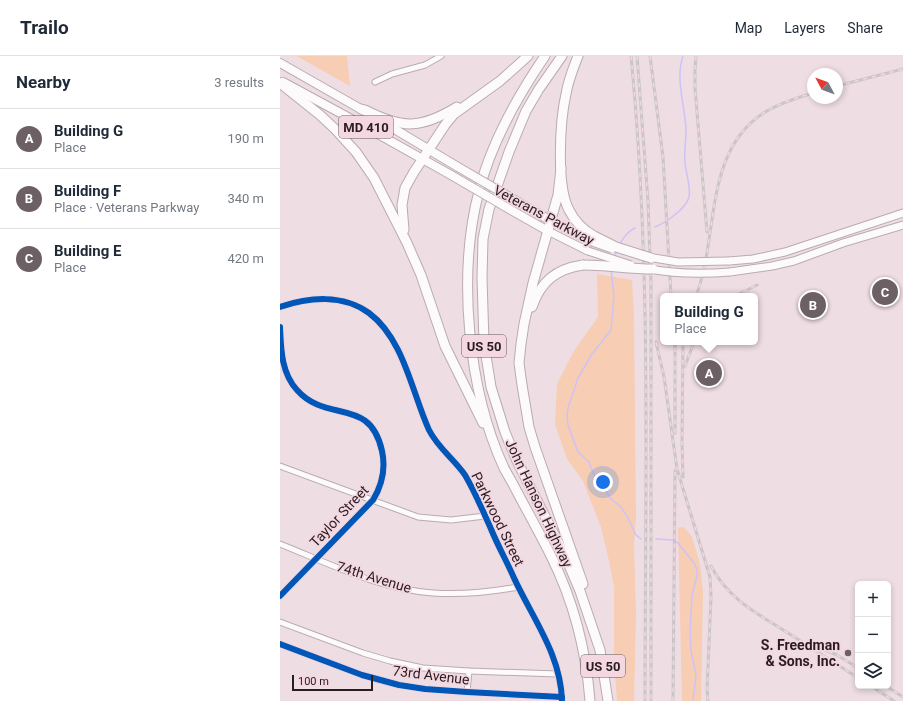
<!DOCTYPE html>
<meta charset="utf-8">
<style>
:root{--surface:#fff;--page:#f2f2f3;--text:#1f2937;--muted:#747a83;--line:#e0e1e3;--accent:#6d6065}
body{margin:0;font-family:Roboto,sans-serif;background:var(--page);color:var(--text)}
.controls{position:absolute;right:12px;bottom:12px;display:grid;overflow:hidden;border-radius:6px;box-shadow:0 2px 6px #0003}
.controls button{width:36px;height:36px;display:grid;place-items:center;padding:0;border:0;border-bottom:1px solid var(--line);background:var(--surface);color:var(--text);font:20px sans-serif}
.compass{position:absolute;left:527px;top:12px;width:36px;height:36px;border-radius:50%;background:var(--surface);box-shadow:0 2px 6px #0003;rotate:311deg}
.scale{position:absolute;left:12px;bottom:10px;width:81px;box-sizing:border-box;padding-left:4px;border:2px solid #281d21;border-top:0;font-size:11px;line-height:14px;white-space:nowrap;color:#281d21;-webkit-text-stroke:3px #f4d7e1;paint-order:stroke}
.you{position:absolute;left:323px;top:426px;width:14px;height:14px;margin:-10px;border:3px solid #fff;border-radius:50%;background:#1a73e8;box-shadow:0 0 0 6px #1a73e833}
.badge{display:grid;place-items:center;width:26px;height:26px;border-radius:50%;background:var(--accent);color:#fff;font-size:13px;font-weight:700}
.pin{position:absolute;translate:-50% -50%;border:2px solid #fff;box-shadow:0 1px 4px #0006}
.popup{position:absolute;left:380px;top:237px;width:98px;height:52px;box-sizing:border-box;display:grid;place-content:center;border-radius:6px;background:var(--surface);filter:drop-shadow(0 1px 3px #0005);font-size:13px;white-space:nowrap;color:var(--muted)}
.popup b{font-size:15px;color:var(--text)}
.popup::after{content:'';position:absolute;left:50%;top:100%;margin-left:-8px;border:8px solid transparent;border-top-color:var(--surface)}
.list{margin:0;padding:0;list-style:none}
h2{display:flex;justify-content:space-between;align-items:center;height:52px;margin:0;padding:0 16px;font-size:17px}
h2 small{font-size:13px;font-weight:400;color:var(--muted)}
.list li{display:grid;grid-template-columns:26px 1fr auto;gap:12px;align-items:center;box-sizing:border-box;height:60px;padding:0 16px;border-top:1px solid var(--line)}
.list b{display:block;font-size:15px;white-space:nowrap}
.list p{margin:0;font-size:13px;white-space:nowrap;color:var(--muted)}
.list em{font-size:13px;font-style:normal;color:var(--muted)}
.icon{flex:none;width:22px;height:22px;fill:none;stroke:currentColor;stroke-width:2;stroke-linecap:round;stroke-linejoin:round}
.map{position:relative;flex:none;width:623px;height:645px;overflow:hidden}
header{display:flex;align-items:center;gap:24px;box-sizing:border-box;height:56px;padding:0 20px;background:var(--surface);border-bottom:1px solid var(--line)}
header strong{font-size:19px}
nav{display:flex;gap:22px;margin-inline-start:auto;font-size:14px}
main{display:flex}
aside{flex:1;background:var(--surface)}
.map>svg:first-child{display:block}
</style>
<header>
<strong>Trailo</strong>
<nav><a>Map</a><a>Layers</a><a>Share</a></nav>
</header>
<main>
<aside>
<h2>Nearby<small>3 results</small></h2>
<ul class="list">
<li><span class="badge">A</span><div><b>Building G</b><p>Place</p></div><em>190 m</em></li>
<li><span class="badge">B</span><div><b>Building F</b><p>Place · Veterans Parkway</p></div><em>340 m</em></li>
<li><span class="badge">C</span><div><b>Building E</b><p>Place</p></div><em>420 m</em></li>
</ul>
</aside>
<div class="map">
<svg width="623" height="645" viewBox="0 0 623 645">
<rect width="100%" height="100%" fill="#eedde3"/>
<g fill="#f7cdb4">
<path d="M16,0h51l3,30 -48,-27z"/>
<path d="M317,218l35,6 2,36 2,202 -2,26 2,69 -2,88h-17l-3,-40v-74l-5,-26 -8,-34 -18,-46 -16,-22 -12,-35 2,-40 17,-33 24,-34z"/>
<path d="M404,471l8,10 8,27 3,28 -2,109h-19l-4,-173z"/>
</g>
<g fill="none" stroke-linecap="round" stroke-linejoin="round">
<g stroke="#cfc2f7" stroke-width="1.5">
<path d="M375,171c10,-4 31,-18 34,-30 2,-10 -3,-23 -4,-34 -1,-11 1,-22 1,-34 -1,-23 -11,-50 -3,-73"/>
<path d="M339,189c4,-7 9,-14 16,-17"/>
<path d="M334,202l3,-8"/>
<path d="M331,213l3,27 -3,34 -19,24 -14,24 -10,30 -1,8 1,9 10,27 11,10 4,11 10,13 8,13 10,8 7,11 8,17 5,4"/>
<path d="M376,483l17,1 5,3 16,20 3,6v7l-5,19 -2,38 1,18 5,24 -3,26"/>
</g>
<g stroke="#b9acb0" stroke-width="7">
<g id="street">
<path d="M95,26l17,-8 33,-9 16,-9"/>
<path d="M0,251c29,-10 63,-13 89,6 35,26 43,80 60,117 9,18 25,29 36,45 10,17 18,36 26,54 7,17 16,33 23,49 19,41 47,77 48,123"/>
<path d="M0,271c1,21 1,46 17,63 30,34 73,6 85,61 4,18 0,34 -9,49l-93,96"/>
<path d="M0,410l138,51 33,3 34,-4"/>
<path d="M0,488c48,19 101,46 153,49 29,2 57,-1 85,-6"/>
<path d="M0,566l83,31 27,8 33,7 46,3 89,3"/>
<path d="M0,588l82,31 37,10 26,4 42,3 95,5"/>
<path d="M187,636l2,-21"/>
</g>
</g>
<g stroke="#b9acb0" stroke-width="9">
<g id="secondary">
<path d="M271,165l41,21"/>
<path d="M268,175l40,20"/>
<path d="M449,205l24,-2 32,-7 118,-39"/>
<path d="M450,216l42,-6 22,-5 49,-18 60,-18"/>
</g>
</g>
<g stroke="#b9acb0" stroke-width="10">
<g id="primary">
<path d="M0,7l86,49"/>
<path d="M3,26l61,33 107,60"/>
<path d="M96,62l82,49"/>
<path d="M235,144l36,21"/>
<path d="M231,154l37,21"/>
</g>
</g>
<g stroke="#b9acb0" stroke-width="11">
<g id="highway">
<path d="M265,0c-28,41 -54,87 -66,135 -22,84 -11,199 25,277 3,6 7,12 10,18 12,23 25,46 37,70 23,46 35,93 39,145"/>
<path d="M282,0l-23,33 -13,22 -17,41 -20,57 -6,30 -1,39 2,65 7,44 14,45 12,29 49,97 14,33 20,59 8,51"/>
<path d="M298,0c-5,13 -10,25 -12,38 -6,26 -10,92 3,116 5,10 14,20 25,26"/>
<path d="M0,27l40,32 15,14 21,23 18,26 33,65 14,32 24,71 38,77"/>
<path d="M81,53l4,1c37,19 56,19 92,-3"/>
<path d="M281,112l-3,27 -25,88 -9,41 -3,20 -2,19 3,22 7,42 6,20 48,137"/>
<path d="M124,174l-2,-25 3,-17 9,-16 31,-47 9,-11 46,-33 28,-25"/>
<path d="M252,251c9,-26 24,-38 51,-42"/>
</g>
</g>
<use href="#street" stroke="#fcfafb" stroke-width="5"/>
<use href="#secondary" stroke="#fcfafb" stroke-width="7"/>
<use href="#primary" stroke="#fcfafb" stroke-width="8"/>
<use href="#highway" stroke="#fcfafb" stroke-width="9"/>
<g stroke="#cac5c7" stroke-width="3">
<g id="rail">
<path d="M351,0c21,214 14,430 14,645"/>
<path d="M357,0l11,145 3,83v417"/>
<path d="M370,0l13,101 8,139"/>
<path d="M416,0l-1,13v19l12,144"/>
<path d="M557,30l66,-17"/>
<path d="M416,240c23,-59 7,-142 66,-182 15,-10 34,-16 51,-21"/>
<path d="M455,240l22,-11"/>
<path d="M376,286l8,35 13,92 33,108 1,20 -4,92 1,12"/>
<path d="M403,286l-1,100 1,35"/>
<path d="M405,310l9,-24"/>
<path d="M395,377v-91"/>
<path d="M431,510c17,33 47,48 77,67 24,15 47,30 70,45"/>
<path d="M540,592l17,7 21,13"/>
<path d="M591,630l23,15"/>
<path d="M606,630l17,11"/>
<path d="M393,645l2,-230"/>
</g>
</g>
<use href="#rail" stroke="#f4d7e1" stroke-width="1.5" stroke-dasharray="4.5" stroke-linecap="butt"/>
<g stroke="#b9acb0" stroke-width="9" stroke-linecap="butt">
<g id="secondary-bridge">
<path d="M312,186l20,7"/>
<path d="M308,195l43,14"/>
<path d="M368,201l30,5 51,-1"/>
<path d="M369,213c27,5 54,5 81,3"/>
</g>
</g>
<g stroke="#b9acb0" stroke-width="10" stroke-linecap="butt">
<g id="primary-bridge">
<path d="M178,111l57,33"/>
<path d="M171,119l60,35"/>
</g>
</g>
<g stroke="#b9acb0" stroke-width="11" stroke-linecap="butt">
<g id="highway-bridge">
<path d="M314,180l22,11 35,11"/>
<path d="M303,209c23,0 46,4 70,4"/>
</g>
</g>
<use href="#secondary-bridge" stroke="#fcfafb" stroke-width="7"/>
<use href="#primary-bridge" stroke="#fcfafb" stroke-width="8"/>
<use href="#highway-bridge" stroke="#fcfafb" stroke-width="9"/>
<g stroke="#f4d7e1" stroke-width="8">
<g id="cycleway">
<path d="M0,251c29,-10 63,-13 89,6 35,26 43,80 60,117 9,18 25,29 36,45 10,17 18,36 26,54 7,17 16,33 23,49 19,41 47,77 48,123"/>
<path d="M0,271c1,21 1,46 17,63 30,34 73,6 85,61 4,18 0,34 -9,49l-93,96"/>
<path d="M0,588l82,31 37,10 26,4 42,3 95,5"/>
</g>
</g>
<use href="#cycleway" stroke="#0057b8" stroke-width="6"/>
</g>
<circle fill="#6d6065" stroke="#f4d7e1" stroke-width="1.5" cx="568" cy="597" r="4"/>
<g text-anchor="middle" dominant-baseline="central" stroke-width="3.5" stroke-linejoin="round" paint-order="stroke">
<g fill="#f4d7e1" stroke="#65555b" stroke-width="1">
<rect x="59" y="60" width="54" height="22" rx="3"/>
<rect x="182" y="279" width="44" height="22" rx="3"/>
<rect x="301" y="599" width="44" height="22" rx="3"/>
</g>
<g font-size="13" font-weight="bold" fill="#281d21">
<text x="86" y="71">MD 410</text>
<text x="204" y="290">US 50</text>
<text x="323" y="610">US 50</text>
</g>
<g font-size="14" fill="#281d21" stroke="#f4d7e1">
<text transform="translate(264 159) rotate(28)">Veterans Parkway</text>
<text transform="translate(259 447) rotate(65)">John Hanson Highway</text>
<text transform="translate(59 460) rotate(-47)">Taylor Street</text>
<text transform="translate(218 463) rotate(64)">Parkwood Street</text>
<text transform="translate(94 521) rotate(17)">74th Avenue</text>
<text transform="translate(151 619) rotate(7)">73rd Avenue</text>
</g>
<g font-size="14" font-weight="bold" fill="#281d21" stroke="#f4d7e1" text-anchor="end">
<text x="560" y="589">S. Freedman<tspan x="560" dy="16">&amp; Sons, Inc.</tspan></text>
</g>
</g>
</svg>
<div class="controls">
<button>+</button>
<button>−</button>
<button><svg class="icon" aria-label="layers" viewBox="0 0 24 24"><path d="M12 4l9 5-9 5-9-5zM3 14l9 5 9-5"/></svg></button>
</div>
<svg class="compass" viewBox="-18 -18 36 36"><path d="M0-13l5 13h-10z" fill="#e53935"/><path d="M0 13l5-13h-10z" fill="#747a83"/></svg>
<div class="scale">100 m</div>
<div class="you"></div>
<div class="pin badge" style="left:429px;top:317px">A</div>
<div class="popup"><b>Building G</b>Place</div>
<div class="pin badge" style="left:533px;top:249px">B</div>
<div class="pin badge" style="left:605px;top:236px">C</div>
</div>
</main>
